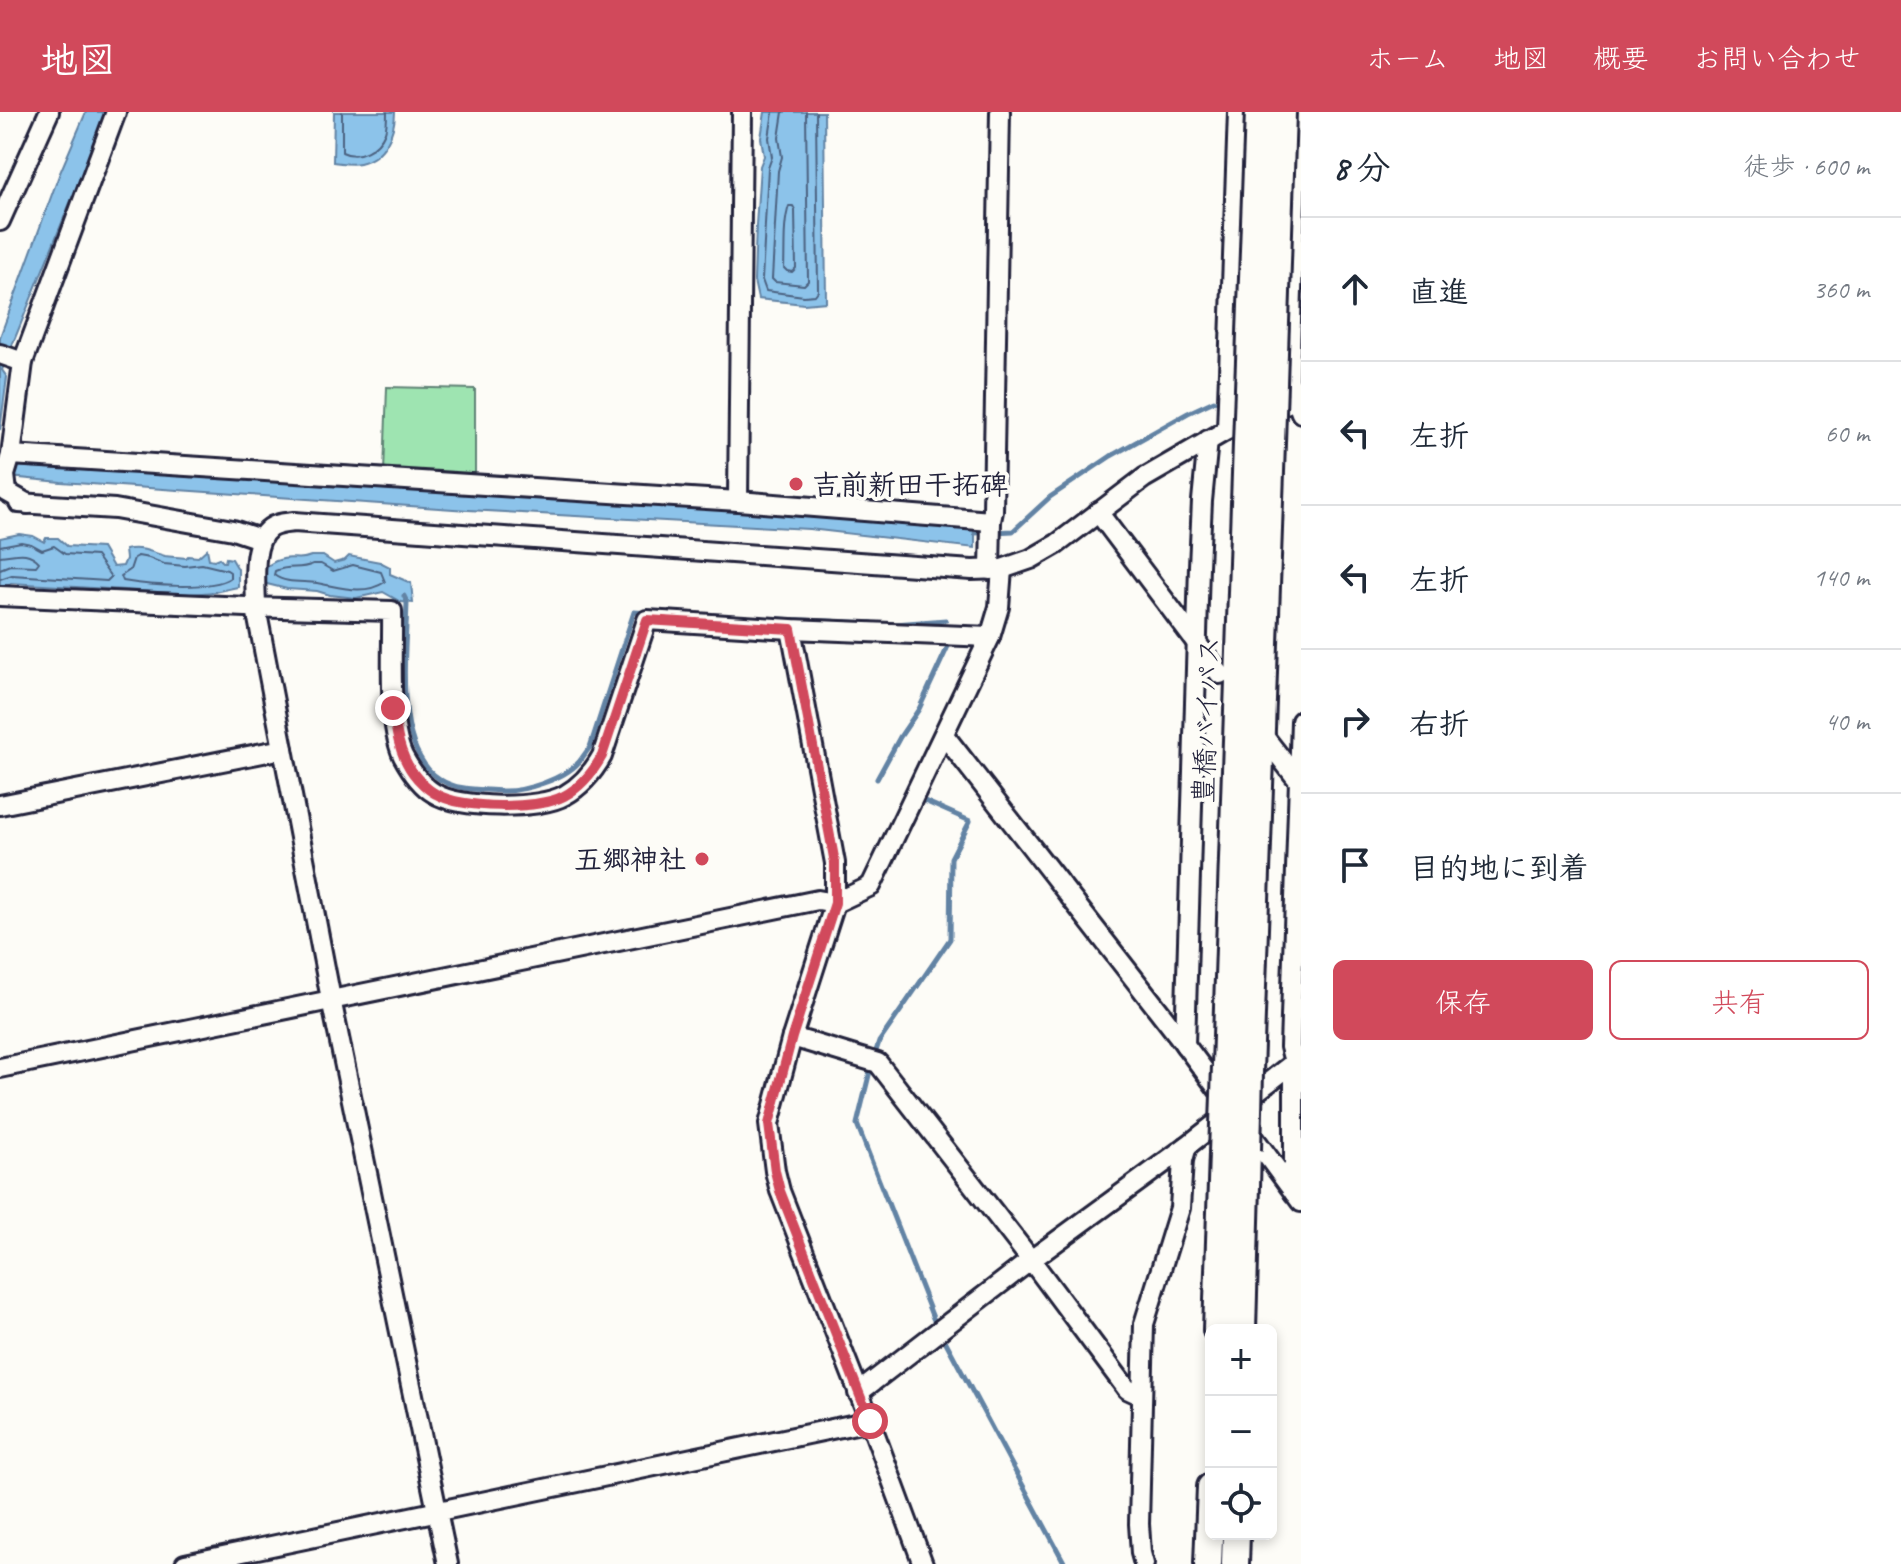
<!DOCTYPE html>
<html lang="ja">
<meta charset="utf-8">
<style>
:root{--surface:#fff;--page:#f6f6f7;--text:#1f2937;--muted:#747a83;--line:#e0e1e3;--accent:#d1495b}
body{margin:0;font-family:Caveat,"Klee One",sans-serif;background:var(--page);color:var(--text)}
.controls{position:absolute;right:24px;bottom:24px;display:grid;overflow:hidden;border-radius:12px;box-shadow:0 4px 12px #0003}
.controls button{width:72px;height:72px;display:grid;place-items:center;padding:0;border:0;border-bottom:2px solid var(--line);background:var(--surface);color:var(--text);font:40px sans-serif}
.stop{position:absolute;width:24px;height:24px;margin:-18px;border:6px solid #d1495b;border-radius:50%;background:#fff}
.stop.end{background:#d1495b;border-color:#fff;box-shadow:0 2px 8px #0008}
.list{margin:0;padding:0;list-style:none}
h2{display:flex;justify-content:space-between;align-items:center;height:104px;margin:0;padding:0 32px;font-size:34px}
h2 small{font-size:26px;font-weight:400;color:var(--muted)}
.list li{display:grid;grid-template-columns:52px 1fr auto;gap:24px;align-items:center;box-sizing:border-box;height:144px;padding:0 32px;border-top:2px solid var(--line)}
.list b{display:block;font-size:30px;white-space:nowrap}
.list em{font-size:26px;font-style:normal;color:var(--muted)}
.actions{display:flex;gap:16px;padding:24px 32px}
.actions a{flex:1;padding:18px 0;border:2px solid var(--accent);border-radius:12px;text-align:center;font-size:28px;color:var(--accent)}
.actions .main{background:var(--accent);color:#fff}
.icon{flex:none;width:44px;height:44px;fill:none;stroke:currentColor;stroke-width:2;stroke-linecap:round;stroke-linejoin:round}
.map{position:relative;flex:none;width:1301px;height:1452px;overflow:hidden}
header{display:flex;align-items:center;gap:48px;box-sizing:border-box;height:112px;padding:0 40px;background:var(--accent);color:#fff}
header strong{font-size:38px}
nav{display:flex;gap:44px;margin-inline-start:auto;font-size:28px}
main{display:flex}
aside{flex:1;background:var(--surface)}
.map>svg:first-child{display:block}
</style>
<header>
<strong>地図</strong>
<nav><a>ホーム</a><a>地図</a><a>概要</a><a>お問い合わせ</a></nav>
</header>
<main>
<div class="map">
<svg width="1301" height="1452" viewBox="0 0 1301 1452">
<rect width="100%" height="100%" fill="#fdfcf7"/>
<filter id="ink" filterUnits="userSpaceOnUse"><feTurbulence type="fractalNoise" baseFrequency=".0125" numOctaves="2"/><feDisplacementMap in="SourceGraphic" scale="16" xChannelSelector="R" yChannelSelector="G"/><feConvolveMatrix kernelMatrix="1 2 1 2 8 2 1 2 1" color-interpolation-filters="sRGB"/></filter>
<g filter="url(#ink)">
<path fill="#9ee4b1" stroke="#608376" stroke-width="2" d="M387,275l88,2v83l-7,6 -84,-5z"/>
<g fill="#8cc3ea" stroke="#6283a4" stroke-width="2">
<path d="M86,0h21l-105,258 5,7 -7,53v-93l59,-162z"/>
<path d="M334,0h61c0,21 -11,46 -35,51 -8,2 -19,0 -27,-1z"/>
<path d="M765,0h59l2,190 -22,2 -46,-5 -4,-18 2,-56 4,-59 4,-10 -3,-18z"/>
<path d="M12,354l266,14 697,47v21l-166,-19 -341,-19 -407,-28 -51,-5z"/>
<path d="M19,422l14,2 11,6 2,-4h12l9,8 35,2 11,19 10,-1 3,-7 -1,-9c15,-4 26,2 40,6 6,1 14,1 21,2l2,-2 10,1 9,-8 2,10 5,1 5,-2 4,4h2l1,-4 6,1 6,10v18l-24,5 -24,2 -179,-11 -5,4h-6v-49z"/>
<path d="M311,444h12l11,7 11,-3 4,-4 31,6 10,5v7l21,9 2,20 -12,-1 -18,-10 -27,6 -26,-3 -13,-4 -30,-2 -20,-5 -4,-4 4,-14c4,-2 7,-5 12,-6 12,-5 19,2 32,-4z"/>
</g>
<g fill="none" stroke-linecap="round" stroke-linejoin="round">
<g stroke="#4c6281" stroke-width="2">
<path d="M342,0v40c16,8 36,-3 43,-20 2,-6 2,-14 2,-20"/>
<path d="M773,0l-4,26 3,19 -4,11 -6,112 4,11 38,5 11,-1 3,-4 -2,-179"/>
<path d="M783,0l-4,26 3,19 -4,14 -6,108 3,3 29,3 4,-4 -2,-169"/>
<path d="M789,94h4l2,4 1,58 -4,4 -5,-1 -3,-3c1,-20 -1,-44 5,-62z"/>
<path d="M0,434l21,-4 10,2 11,6 12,-4 11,8 31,2 15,21 -4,4 -95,-6 -12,4"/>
<path d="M0,444c16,-1 27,-7 39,6l-3,4 -26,-1 -10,4"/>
<path d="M138,444l11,2 15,6 21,2 17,-2 25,6 3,2v6c-20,13 -83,7 -107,3l-2,-5 9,-6 4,-12z"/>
<path d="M313,452h8l12,7 20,-6 28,7 4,10c-21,14 -45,5 -68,1 -15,-2 -31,1 -43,-8l1,-4c16,-7 23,0 38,-7z"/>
</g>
<g stroke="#6283a4" stroke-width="5">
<path d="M975,421l38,-2 37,-34 61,-41 77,-43 26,-12"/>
<path d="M404,484l3,6c-1,51 -15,148 34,178 17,11 42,9 60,11 23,1 63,-12 78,-29 4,-5 7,-10 11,-15l44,-135 15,1"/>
<path d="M751,506l122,5"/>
<path d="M895,512l51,-4"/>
<path d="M877,667l23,-42 19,-28 31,-67"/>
<path d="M874,945l5,-15 71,-103 1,-81 19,-37 -50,-22"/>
<path d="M871,955l-14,57 76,194 132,246"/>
</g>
<g stroke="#22223b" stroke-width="24">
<g id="minor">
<path d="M1298,0l-9,268 12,33"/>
<path d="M0,109l49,-109"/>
<path d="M0,242l23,8"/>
<path d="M1227,318l11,-318"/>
<path d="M11,343l727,46 253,20 2,-10 7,-399"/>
<path d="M738,389l4,-389"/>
<path d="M19,391l96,6 118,21 27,9"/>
<path d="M28,392l-21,-12 -2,-17 6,-20 12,-93 93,-250"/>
<path d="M1098,400l122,162"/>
<path d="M990,458l1,-49"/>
<path d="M0,484l246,11 146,4c1,38 -5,111 11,145 7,13 17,29 31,37 24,16 106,17 131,2 16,-9 28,-23 37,-39l45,-136 144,9 199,8"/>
<path d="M944,623l233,299 49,66"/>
<path d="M1266,627l35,45"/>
<path d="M0,693l283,-56"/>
<path d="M792,925l86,26 153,197 96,129 15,7"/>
<path d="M1185,933l14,-479 3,-65 6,-61"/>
<path d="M0,956l818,-168 17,3v-40l-44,-234"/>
<path d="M1246,1015l55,75"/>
<path d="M1294,1081v-131l-4,-15 11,-326"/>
<path d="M858,1281l173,-133 156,-114 114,-89"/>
<path d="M185,1452l685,-143"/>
<path d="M448,1452l-117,-565 -75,-391c0,-22 -6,-66 14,-80 7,-5 16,-5 24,-6l678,48 30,-1 29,-10 26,-15 87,-66 83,-48 74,-33"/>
<path d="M923,1452l-53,-143 -90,-230 -5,-20 -6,-47 23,-87 43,-134 36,-17 119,-249 9,-30 3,-38"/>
<path d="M1144,1452l-3,-11 -2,-29 5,-200 36,-116 3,-48 4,-14"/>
</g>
</g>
<g stroke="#22223b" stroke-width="32">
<g id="highway">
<path d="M1226,954l21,-622"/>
<path d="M1249,960l22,-629"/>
<path d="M1217,1218l6,-177"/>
<path d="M1242,1218l5,-180"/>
<path d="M1208,1452l3,-77"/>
<path d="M1235,1452l1,-30"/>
</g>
</g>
<use href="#minor" stroke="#fdfcf7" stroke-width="18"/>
<use href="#highway" stroke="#fdfcf7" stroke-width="26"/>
<g stroke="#22223b" stroke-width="32" stroke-linecap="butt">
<g id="highway-bridge">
<path d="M1271,331l11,-331"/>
<path d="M1247,332l12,-332"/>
<path d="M1247,1038l2,-78"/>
<path d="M1223,1041l3,-87"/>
</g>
</g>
<use href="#highway-bridge" stroke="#fdfcf7" stroke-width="26"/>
</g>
</g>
<g fill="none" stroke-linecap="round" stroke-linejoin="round" filter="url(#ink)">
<path stroke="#d1495b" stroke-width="10" d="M393,596c3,23 6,46 20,65 5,7 15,17 23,21 26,15 101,16 128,2 17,-9 29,-24 38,-40l45,-136 144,9 44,234v40l-43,134 -23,87 6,47 5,20 90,230"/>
</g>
<g fill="#d1495b" stroke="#fdfcf7" stroke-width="3">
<circle cx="796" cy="372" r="8"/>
<circle cx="702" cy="747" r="8"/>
</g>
<g text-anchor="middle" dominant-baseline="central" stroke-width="8" stroke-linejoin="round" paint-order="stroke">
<g font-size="28" font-weight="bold" fill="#22223b" stroke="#fdfcf7" text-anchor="start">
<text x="812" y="372">吉前新田干拓碑</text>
<text x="686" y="747" text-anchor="end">五郷神社</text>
</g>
<g font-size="28" fill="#22223b" stroke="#fdfcf7">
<text transform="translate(1206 608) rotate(-88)">豊橋バイパス</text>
</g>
</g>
</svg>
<div class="controls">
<button>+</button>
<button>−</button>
<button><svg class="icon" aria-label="locate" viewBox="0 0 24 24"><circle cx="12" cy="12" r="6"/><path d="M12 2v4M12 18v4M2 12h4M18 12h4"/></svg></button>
</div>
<div class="stop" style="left:870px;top:1309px"></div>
<div class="stop end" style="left:393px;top:596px"></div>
</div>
<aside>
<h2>8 分<small>徒歩 · 600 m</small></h2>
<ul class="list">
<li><svg class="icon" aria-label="ahead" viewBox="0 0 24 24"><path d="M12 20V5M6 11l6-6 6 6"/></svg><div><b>直進</b></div><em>360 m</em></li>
<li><svg class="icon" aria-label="left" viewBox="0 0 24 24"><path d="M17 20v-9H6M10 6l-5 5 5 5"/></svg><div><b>左折</b></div><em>60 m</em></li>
<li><svg class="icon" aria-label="left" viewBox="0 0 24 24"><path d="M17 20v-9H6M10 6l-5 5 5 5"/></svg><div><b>左折</b></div><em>140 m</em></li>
<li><svg class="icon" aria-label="right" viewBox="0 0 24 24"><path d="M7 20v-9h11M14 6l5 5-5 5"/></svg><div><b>右折</b></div><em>40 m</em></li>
<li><svg class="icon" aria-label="arrive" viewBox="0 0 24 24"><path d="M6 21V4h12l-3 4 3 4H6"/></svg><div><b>目的地に到着</b></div></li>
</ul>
<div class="actions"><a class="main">保存</a><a>共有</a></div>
</aside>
</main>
